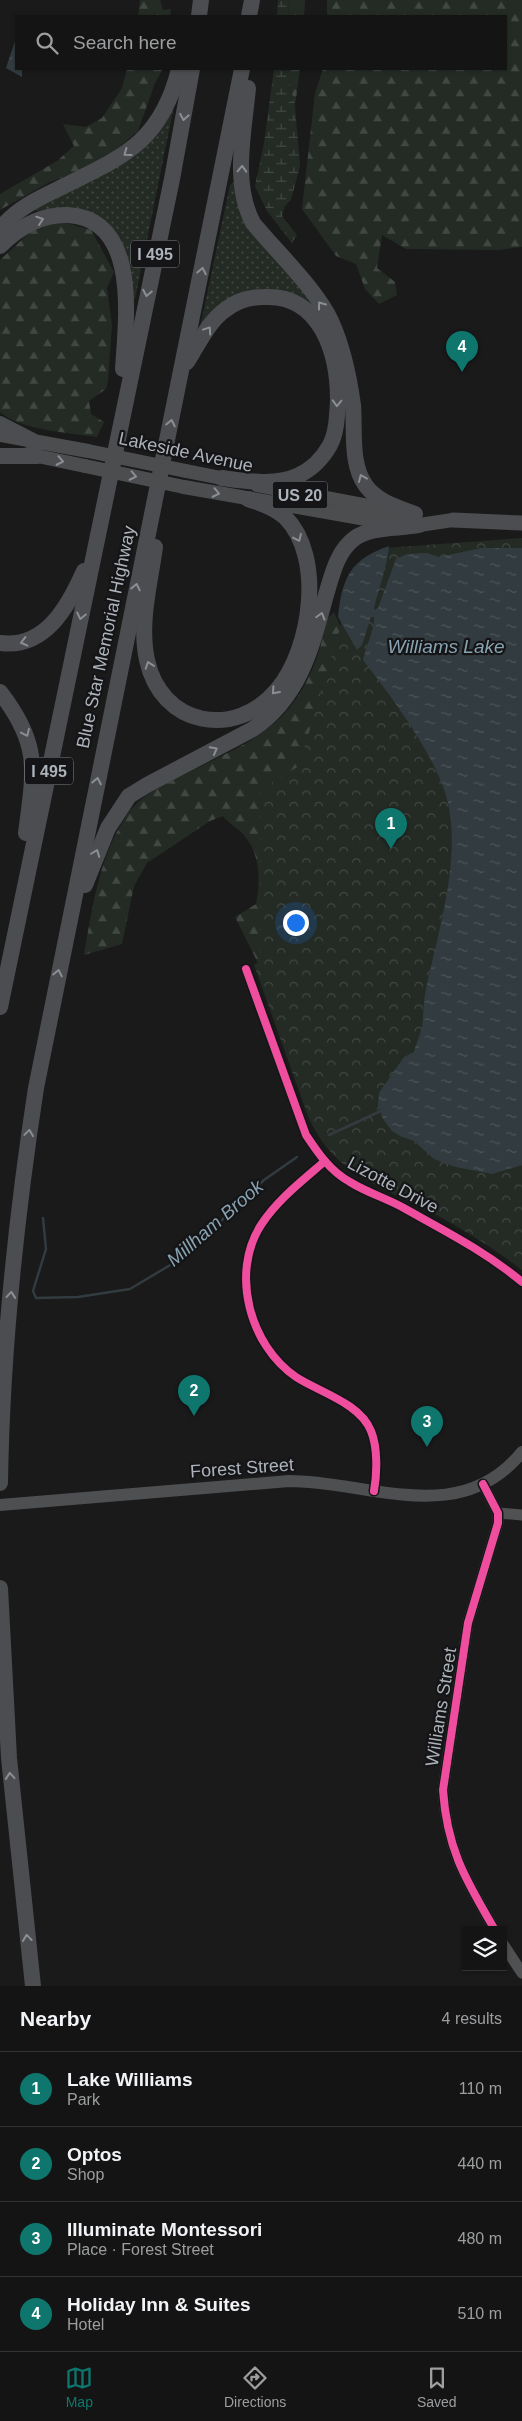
<!DOCTYPE html>
<meta charset="utf-8">
<style>
:root{--surface:#141414;--page:#1d1d1d;--text:#f1f3f6;--muted:#9d9ea0;--line:#333334;--accent:#0f766e}
body{margin:0;font-family:Helvetica,sans-serif;background:var(--page);color:var(--text)}
.controls{position:absolute;right:15px;bottom:15px;display:grid;overflow:hidden;border-radius:0px;box-shadow:0 1px 4px #0004}
.controls button{width:45px;height:45px;display:grid;place-items:center;padding:0;border:0;border-bottom:1px solid var(--line);background:var(--surface);color:var(--text);font:25px sans-serif}
.you{position:absolute;left:295px;top:922px;width:18px;height:18px;margin:-12px;border:4px solid #fff;border-radius:50%;background:#1a73e8;box-shadow:0 0 0 8px #1a73e833}
.badge{display:grid;place-items:center;width:32px;height:32px;border-radius:50%;background:var(--accent);color:#fff;font-size:16px;font-weight:700}
.pin{position:absolute;translate:-50% -41px;filter:drop-shadow(0 1px 2px #0008)}
.pin::after{content:'';position:absolute;top:26px;width:18px;height:15px;background:inherit;clip-path:polygon(0 0,100% 0,50% 100%)}
.list{margin:0;padding:0;list-style:none}
h2{display:flex;justify-content:space-between;align-items:center;height:65px;margin:0;padding:0 20px;font-size:21px}
h2 small{font-size:16px;font-weight:400;color:var(--muted)}
.list li{display:grid;grid-template-columns:32px 1fr auto;gap:15px;align-items:center;box-sizing:border-box;height:75px;padding:0 20px;border-top:1px solid var(--line)}
.list b{display:block;font-size:19px;white-space:nowrap}
.list p{margin:0;font-size:16px;white-space:nowrap;color:var(--muted)}
.list em{font-size:16px;font-style:normal;color:var(--muted)}
.icon{flex:none;width:28px;height:28px;fill:none;stroke:currentColor;stroke-width:2;stroke-linecap:round;stroke-linejoin:round}
.map{position:relative;flex:none;width:522px;height:1986px;overflow:hidden}
.search{position:absolute;background:var(--surface);box-shadow:0 1px 4px #0004;left:15px;right:15px;top:15px;height:55px;display:flex;align-items:center;gap:12px;box-sizing:border-box;padding:0 18px;border-radius:0px;color:var(--muted);font-size:19px}
.sheet{height:365px;background:var(--surface)}
nav{display:flex;justify-content:space-around;align-items:center;box-sizing:border-box;height:70px;border-top:1px solid var(--line);background:var(--surface);font-size:14px;color:var(--muted)}
nav a{display:grid;justify-items:center;gap:2px}
nav .on{color:var(--accent)}
.map>svg:first-child{display:block}
</style>
<div class="map">
<svg width="522" height="1986" viewBox="0 0 522 1986">
<defs>
<pattern id="grass-dots" width="8" height="8" patternUnits="userSpaceOnUse" patternTransform="scale(1.25)"><rect width="8" height="8" fill="#242b25"/><path d="M2 2h.1M6 6h.1" fill="none" stroke="#414743" stroke-width="1.8" stroke-linecap="round"/></pattern>
<pattern id="forest-firs" width="22" height="20" patternUnits="userSpaceOnUse" patternTransform="scale(1.25)"><rect width="22" height="20" fill="#242b25"/><path d="M5 1l3.5 6h-7zM16 11l3.5 6h-7z" fill="#414743"/></pattern>
<pattern id="wetland-marsh" width="20" height="14" patternUnits="userSpaceOnUse" patternTransform="scale(1.25)"><rect width="20" height="14" fill="#242b25"/><path d="M1 5h8M5 5V1M11 12h8M15 12V8" fill="none" stroke="#414743"/></pattern>
<pattern id="park-crowns" width="20" height="18" patternUnits="userSpaceOnUse" patternTransform="scale(1.25)"><rect width="20" height="18" fill="#242b25"/><path d="M2 6a3 3 0 1 1 6 0M12 15a3 3 0 1 1 6 0" fill="none" stroke="#414743"/></pattern>
<pattern id="water-ripples" width="26" height="14" patternUnits="userSpaceOnUse" patternTransform="scale(1.25)"><rect width="26" height="14" fill="#323b3f"/><path d="M2 4q2-2 4 0t4 0M15 11q2-2 4 0t4 0" fill="none" stroke="#4d5559"/></pattern>
</defs>
<rect width="100%" height="100%" fill="#1a1a1b"/>
<g fill="url(#grass-dots)">
<path d="M175,101l-40,198h-2l-9,-47 -64,-44 -23,3 -8,-2 56,-29z"/>
<path d="M236,181l1,10 83,121 -46,-20 -69,33 -4,-2 29,-138z"/>
</g>
<g fill="url(#forest-firs)">
<path d="M140,0h20l3,10 8,-1 -1,7h-32z"/>
<path d="M289,0h16l-1,16h-16z"/>
<path d="M327,0h195v247l-23,3 -93,-1 -24,-14 -5,33 18,14 2,13 -18,9 -14,-15 -9,-25 -20,-8 -34,-47 13,-116 8,-24h183v-53h-179z"/>
<path d="M127,69h36l-8,14 -17,48 -38,32 -52,20 -48,27v-16l57,-33 17,-15 -11,-22 23,3 16,-9 20,-30z"/>
<path d="M288,69h12l-5,37 -7,-27z"/>
<path d="M44,223h23l24,7 23,42 -7,16 5,37 -4,56 -2,8 -17,12 2,13 13,8 -7,15c-27,-4 -77,-7 -97,-25v-152l28,-26z"/>
<path d="M334,612l10,23 -82,336 -27,-54 21,-13c5,-25 4,-54 -15,-72 -6,-6 -13,-9 -18,-16l-13,5 -63,42 -13,23 -12,58 -38,11c8,-46 15,-97 41,-137 13,-22 35,-31 57,-42 56,-30 101,-41 129,-104 8,-17 12,-36 17,-54z"/>
</g>
<g fill="url(#wetland-marsh)">
<path d="M278,0h11l-1,16h-11z"/>
<path d="M274,69h14v10l7,27 5,60 -9,34 -6,6 -3,10 15,19 -5,8 -25,-32 -12,-25 9,-43z"/>
</g>
<path fill="url(#park-crowns)" d="M522,538v732c-29,-22 -59,-41 -91,-58 -52,-27 -97,-37 -123,-96l-54,-151 6,-4v-171l39,-24 56,-189 30,-29z"/>
<g fill="url(#water-ripples)">
<path d="M16,38v31h6v8l-16,-9z"/>
<path d="M389,546c-2,21 -10,41 -15,62l1,2 3,-2 18,-49 11,-5 20,-1 12,4 42,-9h41v617l-30,9 -36,-7 -22,-8 -20,-18 -14,-5 -8,-5 -9,-12 -5,-14 1,-12 25,-36 10,-5c2,-8 6,-17 8,-25 2,-13 1,-25 4,-38 12,-56 35,-129 22,-186 -11,-47 -56,-105 -85,-143 3,-13 12,-32 11,-43h-3l-9,28 -5,5 -19,-33c4,-40 13,-58 51,-71z"/>
</g>
<g fill="none" stroke-linecap="round" stroke-linejoin="round">
<g stroke="#323b3f" stroke-width="2.5">
<path d="M329,1135l54,-25"/>
<path d="M43,1218l3,31 -13,42 3,7 42,-1 52,-8 52,-31 82,-78 33,-23"/>
</g>
<g stroke="#4f5153" stroke-width="9">
<path d="M246,969l60,166c12,18 24,36 44,47 16,10 35,16 52,25 41,23 83,44 120,75"/>
<path d="M325,1161c-23,20 -48,39 -64,64 -31,48 -11,121 35,152 23,15 64,26 75,54 7,17 6,43 3,60"/>
</g>
<g stroke="#4f5153" stroke-width="11">
<path d="M483,1484l15,29v10l-30,100 -25,167c4,60 23,90 52,140"/>
<path d="M498,1513l24,2"/>
<path d="M503,1944l19,29"/>
</g>
<path stroke="#4e4f51" stroke-width="12" d="M0,1505l289,-24c80,0 171,48 233,-29"/>
<g stroke="#4c4d4f" stroke-width="14">
<path d="M0,435l88,16"/>
<path d="M28,454l57,12"/>
<path d="M186,471l45,9"/>
<path d="M257,485l143,27"/>
<path d="M184,487l199,35 36,3 34,-5"/>
</g>
<path stroke="#4c4d50" stroke-width="15" d="M453,520l69,3"/>
<g stroke="#4c4d50" stroke-width="16">
<path d="M199,16l2,-16"/>
<path d="M249,16l3,-16"/>
<path d="M248,88c-4,44 -16,95 5,135 23,28 64,67 78,98 12,26 18,55 22,84 2,25 -3,60 13,81 12,16 31,21 49,28"/>
<path d="M0,229c16,-20 37,-30 60,-41 62,-31 101,-45 119,-119"/>
<path d="M0,246c18,-18 41,-32 68,-31 72,4 58,105 55,154"/>
<path d="M187,362c11,-17 21,-40 38,-52 11,-9 25,-13 39,-13 57,-3 74,57 74,103 -1,15 -1,32 -8,45 -7,13 -19,25 -33,31 -21,10 -52,5 -75,2"/>
<path d="M0,424l33,17"/>
<path d="M0,456h37"/>
<path d="M155,547c-5,37 -16,76 -8,113 14,66 88,80 130,30 34,-40 48,-133 8,-173 -10,-9 -24,-14 -37,-18"/>
<path d="M0,643c45,6 68,-36 84,-72"/>
<path d="M0,692c41,53 34,78 26,141"/>
<path d="M85,885l23,-57 21,-32 18,-11 106,-56c47,-32 59,-82 73,-134 6,-20 11,-44 29,-57 17,-12 44,-9 64,-13"/>
<path d="M0,1007l172,-828 20,-110"/>
<path d="M0,1483c2,-132 16,-265 36,-395l206,-1019"/>
<path d="M0,1588l9,170 24,228"/>
</g>
<g stroke="#4c4d4f" stroke-width="14">
<path d="M88,451l98,20"/>
<path d="M85,466l99,21"/>
</g>
<g stroke="#151517" stroke-width="11">
<g id="cycleway">
<path d="M246,969l60,166c12,18 24,36 44,47 16,10 35,16 52,25 41,23 83,44 120,75"/>
<path d="M325,1161c-23,20 -48,39 -64,64 -31,48 -11,121 35,152 23,15 64,26 75,54 7,17 6,43 3,60"/>
<path d="M483,1484l15,29v10l-30,100 -25,167c4,60 23,90 52,140"/>
</g>
</g>
<use href="#cycleway" stroke="#ef4d9e" stroke-width="8"/>
</g>
<defs><path id="oneway-chevron" d="M-2-3.5L2.5 0L-2 3.5" fill="none" stroke-width="1.6" stroke-linecap="round" stroke-linejoin="round" transform="scale(1.25)"/></defs>
<g stroke="#8b8f95">
<use href="#oneway-chevron" transform="translate(184 117) rotate(100)"/>
<use href="#oneway-chevron" transform="translate(127 153) rotate(144)"/>
<use href="#oneway-chevron" transform="translate(242 169) rotate(-88)"/>
<use href="#oneway-chevron" transform="translate(40 220) rotate(-19)"/>
<use href="#oneway-chevron" transform="translate(202 271) rotate(-79)"/>
<use href="#oneway-chevron" transform="translate(147 293) rotate(101)"/>
<use href="#oneway-chevron" transform="translate(321 305) rotate(-126)"/>
<use href="#oneway-chevron" transform="translate(208 330) rotate(-56)"/>
<use href="#oneway-chevron" transform="translate(337 403) rotate(92)"/>
<use href="#oneway-chevron" transform="translate(171 423) rotate(-78)"/>
<use href="#oneway-chevron" transform="translate(60 461) rotate(12)"/>
<use href="#oneway-chevron" transform="translate(133 476) rotate(12)"/>
<use href="#oneway-chevron" transform="translate(362 478) rotate(-113)"/>
<use href="#oneway-chevron" transform="translate(216 493) rotate(12)"/>
<use href="#oneway-chevron" transform="translate(298 538) rotate(65)"/>
<use href="#oneway-chevron" transform="translate(136 587) rotate(-78)"/>
<use href="#oneway-chevron" transform="translate(81 616) rotate(102)"/>
<use href="#oneway-chevron" transform="translate(321 616) rotate(-74)"/>
<use href="#oneway-chevron" transform="translate(24 642) rotate(166)"/>
<use href="#oneway-chevron" transform="translate(149 665) rotate(-109)"/>
<use href="#oneway-chevron" transform="translate(275 691) rotate(132)"/>
<use href="#oneway-chevron" transform="translate(26 733) rotate(65)"/>
<use href="#oneway-chevron" transform="translate(214 750) rotate(-28)"/>
<use href="#oneway-chevron" transform="translate(97 781) rotate(-79)"/>
<use href="#oneway-chevron" transform="translate(96 853) rotate(-69)"/>
<use href="#oneway-chevron" transform="translate(58 973) rotate(-78)"/>
<use href="#oneway-chevron" transform="translate(29 1133) rotate(-82)"/>
<use href="#oneway-chevron" transform="translate(11 1295) rotate(-85)"/>
<use href="#oneway-chevron" transform="translate(10 1776) rotate(-95)"/>
<use href="#oneway-chevron" transform="translate(27 1938) rotate(-96)"/>
</g>
<g text-anchor="middle" dominant-baseline="central" stroke-width="4.5" stroke-linejoin="round" paint-order="stroke">
<g fill="#151517" stroke="#7f8489" stroke-width="1">
<rect x="131" y="240.5" width="48" height="27" rx="4"/>
<rect x="272.5" y="481.5" width="55" height="27" rx="4"/>
<rect x="25" y="757.5" width="48" height="27" rx="4"/>
</g>
<g font-size="16" font-weight="bold" fill="#adb3ba">
<text x="155" y="254">I 495</text>
<text x="300" y="495">US 20</text>
<text x="49" y="771">I 495</text>
</g>
<g font-size="18" fill="#adb3ba" stroke="#151517">
<text transform="translate(186 452) rotate(12)">Lakeside Avenue</text>
<text transform="translate(106 637) rotate(-78)">Blue Star Memorial Highway</text>
<text transform="translate(393 1185) rotate(28)">Lizotte Drive</text>
<text transform="translate(242 1468) rotate(-4)">Forest Street</text>
<text transform="translate(441 1707) rotate(-81)">Williams Street</text>
</g>
<g font-size="19" font-style="italic" fill="#88a3b1" stroke="#151517">
<text x="446" y="646">Williams Lake</text>
<text transform="translate(215 1223) rotate(-41)">Millham Brook</text>
</g>
</g>
</svg>
<div class="controls">
<button><svg class="icon" aria-label="layers" viewBox="0 0 24 24"><path d="M12 4l9 5-9 5-9-5zM3 14l9 5 9-5"/></svg></button>
</div>
<div class="you"></div>
<div class="pin badge" style="left:391px;top:849px">1</div>
<div class="pin badge" style="left:194px;top:1416px">2</div>
<div class="pin badge" style="left:427px;top:1447px">3</div>
<div class="pin badge" style="left:462px;top:372px">4</div>
<div class="search"><svg class="icon" aria-label="search" viewBox="0 0 24 24"><circle cx="10" cy="10" r="6"/><path d="M15 15l6 6"/></svg>Search here</div>
</div>
<section class="sheet">
<h2>Nearby<small>4 results</small></h2>
<ul class="list">
<li><span class="badge">1</span><div><b>Lake Williams</b><p>Park</p></div><em>110 m</em></li>
<li><span class="badge">2</span><div><b>Optos</b><p>Shop</p></div><em>440 m</em></li>
<li><span class="badge">3</span><div><b>Illuminate Montessori</b><p>Place · Forest Street</p></div><em>480 m</em></li>
<li><span class="badge">4</span><div><b>Holiday Inn &amp; Suites</b><p>Hotel</p></div><em>510 m</em></li>
</ul>
</section>
<nav>
<a class="on"><svg class="icon" aria-label="map" viewBox="0 0 24 24"><path d="M3 6l6-2 6 2 6-2v14l-6 2-6-2-6 2zM9 4v14M15 6v14"/></svg>Map</a>
<a><svg class="icon" aria-label="directions" viewBox="0 0 24 24"><path d="M12 3l9 9-9 9-9-9zM9 14v-3h6M13 9l2 2-2 2"/></svg>Directions</a>
<a><svg class="icon" aria-label="saved" viewBox="0 0 24 24"><path d="M7 4h10v16l-5-4-5 4z"/></svg>Saved</a>
</nav>
